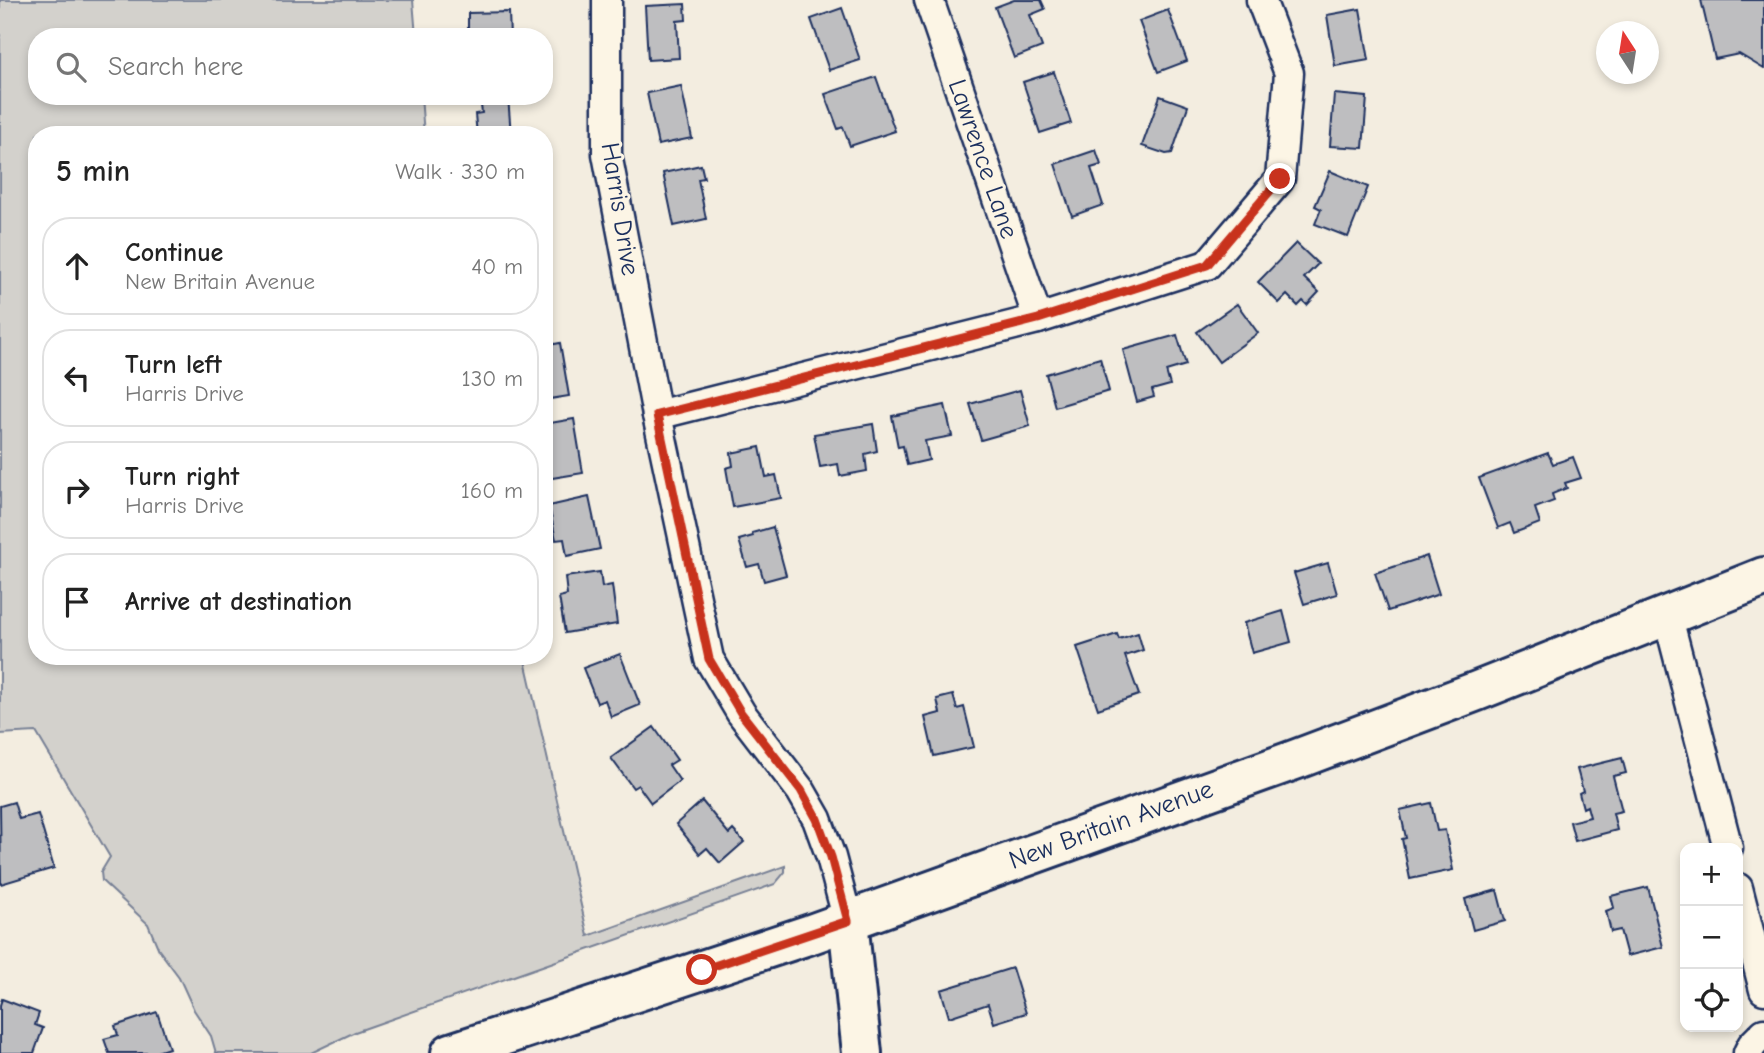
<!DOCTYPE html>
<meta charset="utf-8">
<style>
:root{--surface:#fff;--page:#f6f6f6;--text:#222;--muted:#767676;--line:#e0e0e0}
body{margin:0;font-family:"Comic Neue",sans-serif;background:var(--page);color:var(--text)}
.controls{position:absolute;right:21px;bottom:21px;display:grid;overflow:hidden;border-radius:14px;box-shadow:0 4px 10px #0003}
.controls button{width:63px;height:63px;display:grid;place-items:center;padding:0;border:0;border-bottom:2px solid var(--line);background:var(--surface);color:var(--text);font:35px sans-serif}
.compass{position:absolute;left:1596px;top:21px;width:63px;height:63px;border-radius:50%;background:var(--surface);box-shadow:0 4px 10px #0003;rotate:348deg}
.stop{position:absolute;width:21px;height:21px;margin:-16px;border:5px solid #c8321e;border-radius:50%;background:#fff}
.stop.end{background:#c8321e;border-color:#fff;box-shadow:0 2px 7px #0008}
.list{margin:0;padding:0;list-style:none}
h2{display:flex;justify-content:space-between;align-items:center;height:91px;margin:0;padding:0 28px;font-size:30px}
h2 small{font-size:23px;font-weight:400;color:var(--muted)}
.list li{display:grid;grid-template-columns:46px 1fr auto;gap:21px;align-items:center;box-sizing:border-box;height:98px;margin:0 14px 14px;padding:0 14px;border:2px solid var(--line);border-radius:28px}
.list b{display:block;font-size:26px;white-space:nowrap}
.list p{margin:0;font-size:23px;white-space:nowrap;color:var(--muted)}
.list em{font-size:23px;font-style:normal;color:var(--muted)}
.icon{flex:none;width:38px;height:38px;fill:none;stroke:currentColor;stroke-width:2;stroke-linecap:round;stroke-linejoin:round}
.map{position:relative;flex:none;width:1764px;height:1053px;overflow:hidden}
.search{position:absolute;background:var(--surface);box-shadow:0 4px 10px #0003;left:28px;top:28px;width:525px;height:77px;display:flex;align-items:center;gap:18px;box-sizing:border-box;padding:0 24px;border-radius:28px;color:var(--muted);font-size:26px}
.panel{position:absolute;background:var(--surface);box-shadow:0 4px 10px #0003;left:28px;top:126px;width:525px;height:539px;border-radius:28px}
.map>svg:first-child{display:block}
</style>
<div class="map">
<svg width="1764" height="1053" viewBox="0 0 1764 1053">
<rect width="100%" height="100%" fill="#f3ede0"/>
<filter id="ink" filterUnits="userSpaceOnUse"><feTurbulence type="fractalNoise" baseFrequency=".0143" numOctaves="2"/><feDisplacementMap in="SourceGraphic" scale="14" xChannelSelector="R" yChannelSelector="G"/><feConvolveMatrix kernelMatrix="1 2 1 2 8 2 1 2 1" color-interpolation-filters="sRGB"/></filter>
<g filter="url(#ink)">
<path fill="#d3d1cc" stroke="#778095" stroke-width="2" d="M0,0h413l3,37h-379v59h384l3,39h-387v521h487l64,280 197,-70v6l-10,12 -420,148 -44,21h-95l-5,-17 -17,-26 -15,-33 -20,-27 -11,-26 -46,-43 -1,-9 9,-15 -74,-125 -36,2z"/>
<g fill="#bebec0" stroke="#1b2f5e" stroke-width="2">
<path d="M1014,0h27l4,9 -15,6 12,32 -28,11 -19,-51z"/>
<path d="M1701,0h63v69l-25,-15 -24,5z"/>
<path d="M685,4l1,16 -9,1 2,37 -31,2 -3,-54z"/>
<path d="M842,8l18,52 -31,10 -18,-51z"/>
<path d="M1360,9l9,51 -34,6 -8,-51z"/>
<path d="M1168,10l19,51 -29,11 -19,-51z"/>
<path d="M509,12l1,25h-42v-24z"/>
<path d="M1054,72l17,51 -31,10 -17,-51z"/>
<path d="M876,77l19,54 -45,15 -7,-19 -5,2 -13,-35z"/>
<path d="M681,86l11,52 -34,7 -11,-52z"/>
<path d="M1334,94l33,3 -4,51 -33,-2z"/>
<path d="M508,96l3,39h-34l-2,-21 7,-1 -2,-15z"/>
<path d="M1160,96l28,10 -16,47 -6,1 -24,-8z"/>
<path d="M1096,150l5,15 -10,3 12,37 -31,11 -17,-52z"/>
<path d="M701,165l3,13 -6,1 8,40 -32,7 -11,-53z"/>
<path d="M1330,171l38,16 -20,50 -33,-13 6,-15 -6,-3z"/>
<path d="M1296,243l22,21 -14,14 15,14 -12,13 -4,-4 -5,5 -11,-11 -8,8 -21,-21z"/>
<path d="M1237,304l21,29 -39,29 -22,-30z"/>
<path d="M1177,335l9,30 -20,6 4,14 -18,5 2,7 -17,5 -14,-52z"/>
<path d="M560,343l9,53 -25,4v-54z"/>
<path d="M1100,358l9,33 -54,16 -9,-33z"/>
<path d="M1020,390l10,36 -49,14 -11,-36z"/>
<path d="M945,405l7,31 -27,5 4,19 -22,5 -4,-19 -5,1 -6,-31z"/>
<path d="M574,419l9,54 -37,6 -2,-55z"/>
<path d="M873,424l4,27 -12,3 2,17 -27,5 -2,-12 -18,3 -6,-33z"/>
<path d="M760,447l6,30 10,-2 5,23 -48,9 -7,-39 7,-2 -2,-13z"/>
<path d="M1548,453l5,11 20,-7 8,21 -16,5 2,5 -15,6 2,7 -19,7 5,15 -26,10 -4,-10 -12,5 -19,-50z"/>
<path d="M589,497l11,52 -33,7 -3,-17 -8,1 -7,-34z"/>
<path d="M773,527l13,48 -22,6 -5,-17 -12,3 -8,-27 14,-4 -1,-3z"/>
<path d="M1427,556l12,38 -51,17 -13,-38z"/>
<path d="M1328,563l9,31 -33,10 -10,-31z"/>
<path d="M600,572l2,15 10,-2 5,39 -52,9 -6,-36 8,-2 -2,-18z"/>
<path d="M1283,611l8,31 -39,11 -8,-30z"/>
<path d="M1138,633l5,17 -18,6 14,39 -41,14 -21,-62 40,-13 2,5z"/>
<path d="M620,654l20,51 -29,12 -6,-17 -8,3 -14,-35z"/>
<path d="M953,695l4,14 7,-2 10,40 -40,9 -9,-39 15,-4 -3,-14z"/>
<path d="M654,727l23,33 -8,5 11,16 -29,22 -13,-18 -5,3 -22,-30z"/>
<path d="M1622,758l4,15 -13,3 9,35 -9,2 4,17 -42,11 -5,-19 20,-5 -3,-11 -4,2 -4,-15 4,-2 -6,-22z"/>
<path d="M702,801l27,33 4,-4 11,12 -24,21 -13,-15 -7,6 -24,-30z"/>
<path d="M14,802l5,17 19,-5 16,54 -53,16 -1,-78z"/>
<path d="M1431,803l6,28 8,-1 8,40 -43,9 -8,-40 4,-1 -6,-28z"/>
<path d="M1648,887l15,60 -36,9 -7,-26 -9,2 -5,-21 8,-3 -3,-12z"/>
<path d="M1497,890l8,31 -32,9 -8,-31z"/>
<path d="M1012,968l14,45 -32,10 -6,-19 -39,13 -8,-27z"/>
<path d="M2,999l37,14 -4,12 8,3 -9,25h-34v-48z"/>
<path d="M157,1012l12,36 -15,5h-45l-5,-14 14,-4 -3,-9z"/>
</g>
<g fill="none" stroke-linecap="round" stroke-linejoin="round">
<g stroke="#1b2f5e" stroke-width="33">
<g id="street">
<path d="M607,0v154l50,261 52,244 32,54 60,78 16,28 14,38 17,64"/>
<path d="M929,0l109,319"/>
<path d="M657,415l381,-96 169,-54 73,-86 9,-106 -28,-73"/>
<path d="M1667,614l61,234"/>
<path d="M1738,888l26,102"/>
<path d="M1748,1053l4,-8 12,-12"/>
</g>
</g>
<g stroke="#1b2f5e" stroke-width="44">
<g id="secondary">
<path d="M848,921l14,132"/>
<path d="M451,1053l360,-119 486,-175 180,-68 287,-114"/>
</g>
</g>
<use href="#street" stroke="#fcf5e5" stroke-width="28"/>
<use href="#secondary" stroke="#fcf5e5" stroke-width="38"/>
</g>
</g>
<g fill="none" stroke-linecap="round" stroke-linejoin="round" filter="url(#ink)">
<path stroke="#c8321e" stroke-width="9" d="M702,970l146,-49 -17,-64 -14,-38 -16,-29 -60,-77 -32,-54 -52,-244 381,-96 169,-54 73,-86"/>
</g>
<g text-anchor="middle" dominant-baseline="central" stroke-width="6" stroke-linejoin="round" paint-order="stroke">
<g font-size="26" fill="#1b2f5e" stroke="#fcf5e5">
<text transform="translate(983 159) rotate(71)">Lawrence Lane</text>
<text transform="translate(620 209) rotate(81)">Harris Drive</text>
<text transform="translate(1111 825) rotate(-20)">New Britain Avenue</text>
</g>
</g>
</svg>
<div class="controls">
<button>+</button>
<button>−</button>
<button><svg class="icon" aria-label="locate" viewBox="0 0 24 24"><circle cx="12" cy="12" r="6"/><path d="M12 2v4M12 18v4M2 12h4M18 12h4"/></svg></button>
</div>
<svg class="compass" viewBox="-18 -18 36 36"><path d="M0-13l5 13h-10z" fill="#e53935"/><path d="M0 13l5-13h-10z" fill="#767676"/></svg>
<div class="stop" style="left:702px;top:970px"></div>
<div class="stop end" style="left:1280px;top:179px"></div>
<div class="search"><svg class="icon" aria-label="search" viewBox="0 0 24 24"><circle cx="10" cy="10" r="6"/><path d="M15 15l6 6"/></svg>Search here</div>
<section class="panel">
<h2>5 min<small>Walk · 330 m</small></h2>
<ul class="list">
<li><svg class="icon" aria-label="ahead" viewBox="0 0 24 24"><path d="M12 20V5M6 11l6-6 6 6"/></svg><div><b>Continue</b><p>New Britain Avenue</p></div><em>40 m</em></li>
<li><svg class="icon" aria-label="left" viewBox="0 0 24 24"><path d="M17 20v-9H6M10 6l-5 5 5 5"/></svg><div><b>Turn left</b><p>Harris Drive</p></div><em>130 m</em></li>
<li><svg class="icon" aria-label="right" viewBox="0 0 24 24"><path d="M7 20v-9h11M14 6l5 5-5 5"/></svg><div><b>Turn right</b><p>Harris Drive</p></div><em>160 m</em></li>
<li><svg class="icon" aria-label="arrive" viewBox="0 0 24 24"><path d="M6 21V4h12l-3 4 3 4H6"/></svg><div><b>Arrive at destination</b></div></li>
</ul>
</section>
</div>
